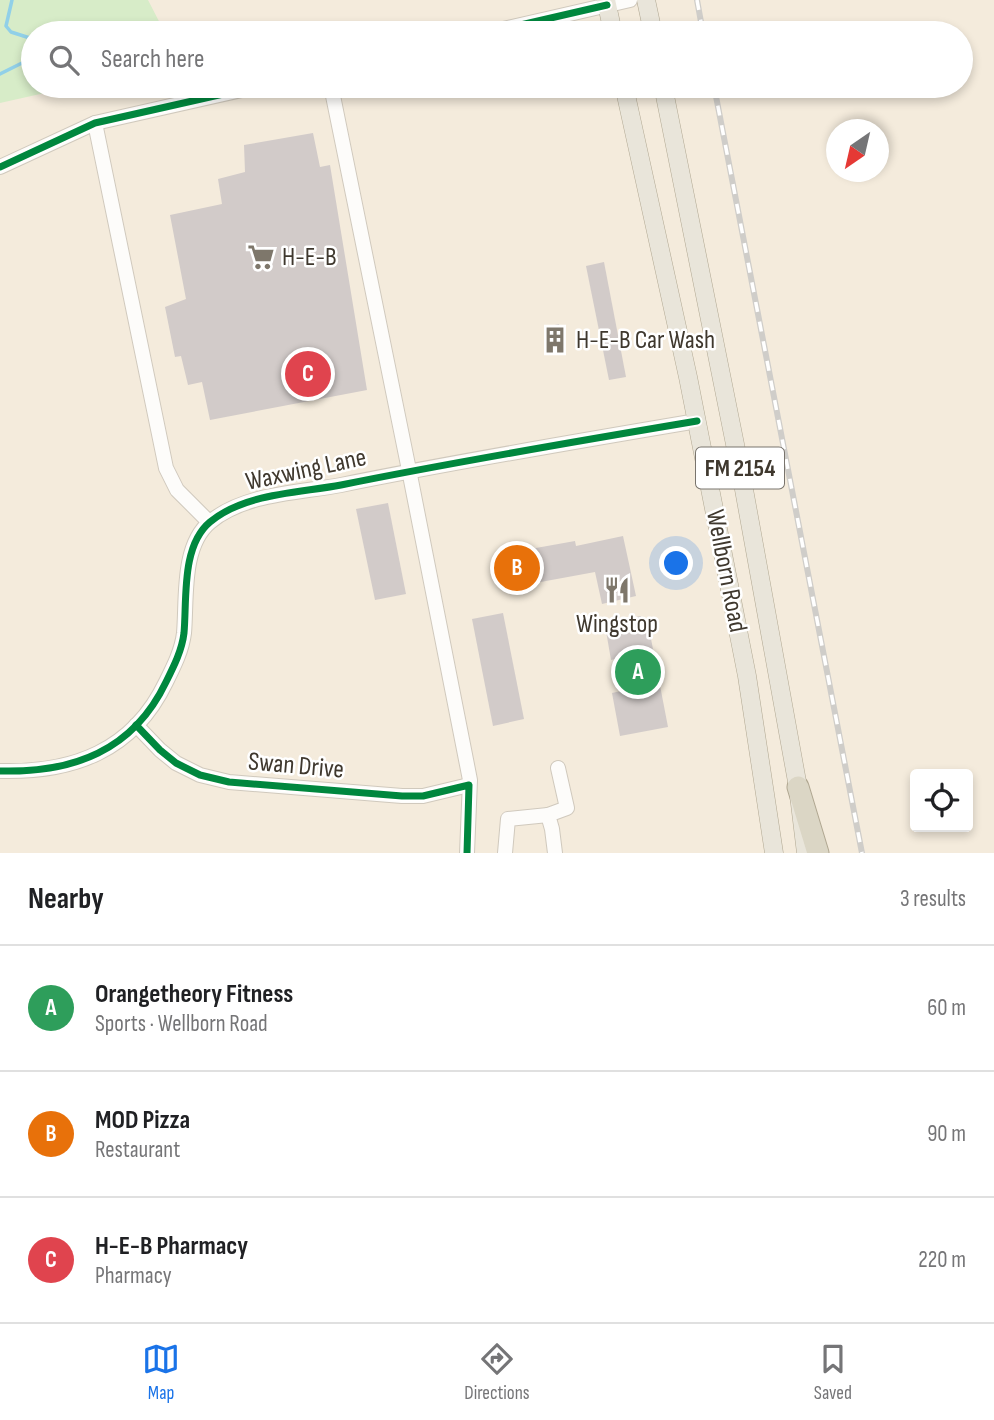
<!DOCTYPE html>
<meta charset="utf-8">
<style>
:root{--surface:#fff;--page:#f2f2f2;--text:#202124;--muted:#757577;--line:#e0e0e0;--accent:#1a73e8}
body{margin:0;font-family:"Sofia Sans Condensed",sans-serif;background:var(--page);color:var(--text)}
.controls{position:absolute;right:21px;bottom:21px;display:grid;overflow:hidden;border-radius:7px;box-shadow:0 4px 10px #0003}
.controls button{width:63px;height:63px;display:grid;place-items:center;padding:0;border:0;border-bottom:2px solid var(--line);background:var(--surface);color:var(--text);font:35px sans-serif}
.compass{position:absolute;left:826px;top:119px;width:63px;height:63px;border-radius:50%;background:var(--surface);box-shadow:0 4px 10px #0003;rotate:214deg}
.you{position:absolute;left:677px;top:564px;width:24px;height:24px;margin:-18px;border:5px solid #fff;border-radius:50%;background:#1a73e8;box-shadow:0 0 0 10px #1a73e833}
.badge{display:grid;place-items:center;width:46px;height:46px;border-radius:50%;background:var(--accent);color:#fff;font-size:23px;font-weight:700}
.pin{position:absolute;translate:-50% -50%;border:4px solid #fff;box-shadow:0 2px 7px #0006}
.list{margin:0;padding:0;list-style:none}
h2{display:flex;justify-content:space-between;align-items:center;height:91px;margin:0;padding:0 28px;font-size:30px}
h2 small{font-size:23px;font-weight:400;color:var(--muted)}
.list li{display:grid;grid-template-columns:46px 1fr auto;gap:21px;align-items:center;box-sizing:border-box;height:126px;padding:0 28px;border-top:2px solid var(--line)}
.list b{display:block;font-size:26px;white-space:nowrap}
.list p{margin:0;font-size:23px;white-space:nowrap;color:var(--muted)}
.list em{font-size:23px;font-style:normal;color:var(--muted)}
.icon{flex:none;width:38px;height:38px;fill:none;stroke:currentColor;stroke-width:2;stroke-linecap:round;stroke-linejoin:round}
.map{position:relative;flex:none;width:994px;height:853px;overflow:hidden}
.search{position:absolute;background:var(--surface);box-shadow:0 4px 10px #0003;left:21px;right:21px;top:21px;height:77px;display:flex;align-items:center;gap:18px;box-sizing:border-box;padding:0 24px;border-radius:38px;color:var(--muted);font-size:26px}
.sheet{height:469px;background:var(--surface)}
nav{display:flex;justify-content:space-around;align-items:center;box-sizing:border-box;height:98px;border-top:2px solid var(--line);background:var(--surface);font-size:19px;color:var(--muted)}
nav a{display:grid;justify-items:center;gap:4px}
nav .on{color:var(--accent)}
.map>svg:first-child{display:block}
</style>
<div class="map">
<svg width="994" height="853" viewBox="0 0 994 853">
<rect width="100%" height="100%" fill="#f4ebdc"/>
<path fill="#d7ecc8" d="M0,0h148l17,33h-132v53h43l-76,17z"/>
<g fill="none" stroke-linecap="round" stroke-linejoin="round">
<g stroke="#91d0e8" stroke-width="3.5">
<path d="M12,0l-6,26 5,6 22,7"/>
<path d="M0,74l26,-13 7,-12"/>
</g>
</g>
<g fill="#d2cbc9">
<path d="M313,133l7,34 10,-2 37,225 -157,30 -8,-38 -14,3 -7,-29 -6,1 -10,-50 21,-8 -16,-84 52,-11 -4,-25 27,-7 -1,-27z"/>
<path d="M604,262l22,115 -17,3 -23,-114z"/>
<path d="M559,324l5,29 -15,2 -3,-28z"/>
<path d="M388,503l18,91 -31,6 -19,-91z"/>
<path d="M623,536l13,60 -34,8 -7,-32 -87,16 -6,-34 73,-13 1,5z"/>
<path d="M503,613l21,106 -31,7 -21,-107z"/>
<path d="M641,616l1,4 5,-2 21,109 -48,9 -8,-43 9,-2 -6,-32 -4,1 -5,-29 4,-1 -2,-8z"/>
</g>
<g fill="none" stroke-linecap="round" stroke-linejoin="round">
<g stroke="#d0c9bd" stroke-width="16">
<g id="minor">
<path d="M486,33l144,-33"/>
<path d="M331,86l78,384 61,310 -3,73"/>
<path d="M95,123l71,345 11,22 32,32"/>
<path d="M0,167l95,-44 164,-37"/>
<path d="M136,725l24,25 16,13 24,12 29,7 173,14h21l46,-11"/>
<path d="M0,771c73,2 133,-20 166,-89 8,-16 16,-32 18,-49 3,-33 -3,-87 26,-111 35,-29 89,-29 131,-37 118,-24 237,-44 356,-64"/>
<path d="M505,853l3,-34 40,-4"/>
<path d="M555,853l-3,-24 -4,-14 19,-7 -9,-40"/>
</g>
</g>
<g stroke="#b0a791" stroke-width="19">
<g id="major">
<path d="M606,0l7,33"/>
<path d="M646,0l7,33"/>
<path d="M624,86l64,291 59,299 27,177"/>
<path d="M663,86l80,398 55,303 8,66"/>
</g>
</g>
<g stroke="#b0a791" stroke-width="23">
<path id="highway" d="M798,787l20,66"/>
</g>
<use href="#minor" stroke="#fdfcfa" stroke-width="14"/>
<use href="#major" stroke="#e9e5da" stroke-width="18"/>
<use href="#highway" stroke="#dbd6c5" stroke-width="21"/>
<g stroke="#cfcdc9" stroke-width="6">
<g id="rail">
<path d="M697,0l6,33"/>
<path d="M714,86l148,767"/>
</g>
</g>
<use href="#rail" stroke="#fff" stroke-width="3.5" stroke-dasharray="10" stroke-linecap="butt"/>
<g stroke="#fff" stroke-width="11">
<g id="cycleway">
<path d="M486,33l121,-28"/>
<path d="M0,167l95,-44 164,-37"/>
<path d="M136,725l24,25 16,13 24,12 29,7 173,14h21l46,-11 -2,68"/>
<path d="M0,771c73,2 133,-20 166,-89 8,-16 16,-32 18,-49 3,-33 -3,-87 26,-111 35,-29 89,-29 131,-37 118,-24 237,-44 356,-64"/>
</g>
</g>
<use href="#cycleway" stroke="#00873e" stroke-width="7"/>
</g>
<defs>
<g id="supermarket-bare" transform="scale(2.1)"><path d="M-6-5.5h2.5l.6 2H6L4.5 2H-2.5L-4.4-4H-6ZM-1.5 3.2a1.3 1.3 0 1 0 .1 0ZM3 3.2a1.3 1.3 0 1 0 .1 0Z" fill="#7e776b" stroke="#fff" stroke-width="2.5" paint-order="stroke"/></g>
<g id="building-bare" transform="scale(2.1)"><path d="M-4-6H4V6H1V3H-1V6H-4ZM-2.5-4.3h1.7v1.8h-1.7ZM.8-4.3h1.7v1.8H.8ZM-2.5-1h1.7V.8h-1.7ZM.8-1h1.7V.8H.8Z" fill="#7e776b" stroke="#fff" stroke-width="2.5" paint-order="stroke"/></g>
<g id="restaurant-bare" transform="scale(2.1)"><path d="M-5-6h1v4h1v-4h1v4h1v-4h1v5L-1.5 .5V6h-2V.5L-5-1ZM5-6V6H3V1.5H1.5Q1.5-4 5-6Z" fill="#7e776b" stroke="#fff" stroke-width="2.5" paint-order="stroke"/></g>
</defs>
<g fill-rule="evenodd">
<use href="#supermarket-bare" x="261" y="257"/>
<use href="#building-bare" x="555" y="340"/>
<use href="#restaurant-bare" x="617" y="590"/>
</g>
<g text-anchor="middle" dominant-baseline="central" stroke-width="5" stroke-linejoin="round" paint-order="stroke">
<rect fill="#fff" stroke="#79746d" stroke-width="2" x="696" y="447.5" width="88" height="41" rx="5"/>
<g font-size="24" font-weight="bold" fill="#3f382e">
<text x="740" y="468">FM 2154</text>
</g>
<g font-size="26" fill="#3f382e" stroke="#fff" text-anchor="start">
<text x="282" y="257">H-E-B</text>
<text x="576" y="340">H-E-B Car Wash</text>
<text x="617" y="624" text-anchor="middle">Wingstop</text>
</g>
<g font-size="26" fill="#3f382e" stroke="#fff">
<text transform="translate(306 470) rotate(-12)">Waxwing Lane</text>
<text transform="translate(726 571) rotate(79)">Wellborn Road</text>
<text transform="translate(296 766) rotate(5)">Swan Drive</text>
</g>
</g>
</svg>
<div class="controls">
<button><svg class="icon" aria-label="locate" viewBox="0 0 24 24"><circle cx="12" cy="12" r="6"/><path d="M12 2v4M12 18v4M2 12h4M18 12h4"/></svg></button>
</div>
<svg class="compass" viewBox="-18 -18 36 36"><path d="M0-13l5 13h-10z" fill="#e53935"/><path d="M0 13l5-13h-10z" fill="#757577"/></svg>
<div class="you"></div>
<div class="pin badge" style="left:638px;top:672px;background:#2e9e5b">A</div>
<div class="pin badge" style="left:517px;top:568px;background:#e8710a">B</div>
<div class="pin badge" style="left:308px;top:374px;background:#e0444e">C</div>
<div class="search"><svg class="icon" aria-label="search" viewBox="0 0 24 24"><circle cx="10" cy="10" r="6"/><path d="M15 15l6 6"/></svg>Search here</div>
</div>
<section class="sheet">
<h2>Nearby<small>3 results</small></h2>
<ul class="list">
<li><span class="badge" style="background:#2e9e5b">A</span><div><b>Orangetheory Fitness</b><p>Sports · Wellborn Road</p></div><em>60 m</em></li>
<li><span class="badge" style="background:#e8710a">B</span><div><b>MOD Pizza</b><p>Restaurant</p></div><em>90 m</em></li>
<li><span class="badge" style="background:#e0444e">C</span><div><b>H-E-B Pharmacy</b><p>Pharmacy</p></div><em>220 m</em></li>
</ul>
</section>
<nav>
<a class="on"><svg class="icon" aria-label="map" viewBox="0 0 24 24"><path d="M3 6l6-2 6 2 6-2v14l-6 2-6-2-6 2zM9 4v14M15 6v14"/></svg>Map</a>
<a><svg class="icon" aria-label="directions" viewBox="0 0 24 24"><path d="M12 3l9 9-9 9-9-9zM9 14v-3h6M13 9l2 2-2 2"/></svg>Directions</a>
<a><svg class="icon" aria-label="saved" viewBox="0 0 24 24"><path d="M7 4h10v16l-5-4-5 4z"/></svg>Saved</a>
</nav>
